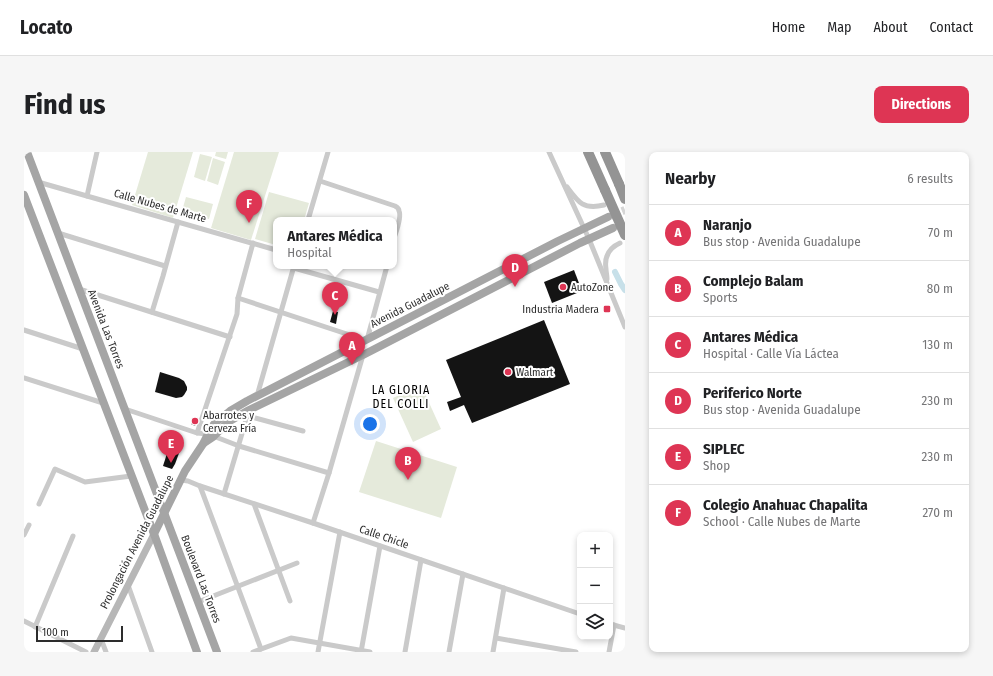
<!DOCTYPE html>
<meta charset="utf-8">
<style>
:root{--surface:#fff;--page:#f6f6f6;--text:#202124;--muted:#757577;--line:#e0e0e0;--accent:#de3554}
body{margin:0;font-family:"Fira Sans Condensed",sans-serif;background:var(--page);color:var(--text)}
.controls{position:absolute;right:12px;bottom:12px;display:grid;overflow:hidden;border-radius:8px;box-shadow:0 2px 6px #0003}
.controls button{width:36px;height:36px;display:grid;place-items:center;padding:0;border:0;border-bottom:1px solid var(--line);background:var(--surface);color:var(--text);font:20px sans-serif}
.scale{position:absolute;left:12px;bottom:10px;width:87px;box-sizing:border-box;padding-left:4px;border:2px solid #2d2d2d;border-top:0;font-size:11px;line-height:14px;white-space:nowrap;color:#2d2d2d;-webkit-text-stroke:3px #fff;paint-order:stroke}
.you{position:absolute;left:346px;top:272px;width:14px;height:14px;margin:-10px;border:3px solid #fff;border-radius:50%;background:#1a73e8;box-shadow:0 0 0 6px #1a73e833}
.badge{display:grid;place-items:center;width:26px;height:26px;border-radius:50%;background:var(--accent);color:#fff;font-size:13px;font-weight:700}
.pin{position:absolute;translate:-50% -33px;filter:drop-shadow(0 1px 2px #0008)}
.pin::after{content:'';position:absolute;top:21px;width:14px;height:12px;background:inherit;clip-path:polygon(0 0,100% 0,50% 100%)}
.popup{position:absolute;left:249px;top:65px;width:124px;height:52px;box-sizing:border-box;display:grid;place-content:center;border-radius:8px;background:var(--surface);filter:drop-shadow(0 1px 3px #0005);font-size:13px;white-space:nowrap;color:var(--muted)}
.popup b{font-size:15px;color:var(--text)}
.popup::after{content:'';position:absolute;left:50%;top:100%;margin-left:-8px;border:8px solid transparent;border-top-color:var(--surface)}
.list{margin:0;padding:0;list-style:none}
h2{display:flex;justify-content:space-between;align-items:center;height:52px;margin:0;padding:0 16px;font-size:17px}
h2 small{font-size:13px;font-weight:400;color:var(--muted)}
.list li{display:grid;grid-template-columns:26px 1fr auto;gap:12px;align-items:center;box-sizing:border-box;height:56px;padding:0 16px;border-top:1px solid var(--line)}
.list b{display:block;font-size:15px;white-space:nowrap}
.list p{margin:0;font-size:13px;white-space:nowrap;color:var(--muted)}
.list em{font-size:13px;font-style:normal;color:var(--muted)}
.icon{flex:none;width:22px;height:22px;fill:none;stroke:currentColor;stroke-width:2;stroke-linecap:round;stroke-linejoin:round}
.map{position:relative;flex:none;width:601px;height:500px;overflow:hidden;border-radius:8px}
header{display:flex;align-items:center;gap:24px;box-sizing:border-box;height:56px;padding:0 20px;background:var(--surface);border-bottom:1px solid var(--line)}
header strong{font-size:19px}
nav{display:flex;gap:22px;margin-inline-start:auto;font-size:14px}
.intro{display:flex;align-items:center;justify-content:space-between;box-sizing:border-box;height:96px;padding:0 24px}
h1{margin:0;font-size:28px}
.button{padding:10px 18px;border-radius:8px;background:var(--accent);color:#fff;font-size:14px;font-weight:700}
main{display:flex;gap:24px;padding:0 24px}
aside{flex:1;background:var(--surface);border-radius:8px;box-shadow:0 2px 6px #0003}
.map>svg:first-child{display:block}
</style>
<header>
<strong>Locato</strong>
<nav><a>Home</a><a>Map</a><a>About</a><a>Contact</a></nav>
</header>
<div class="intro"><h1>Find us</h1><a class="button">Directions</a></div>
<main>
<div class="map">
<svg width="601" height="500" viewBox="0 0 601 500">
<rect width="100%" height="100%" fill="#fff"/>
<g fill="#e5eadb">
<path d="M124,0h45l-20,66 -41,-13z"/>
<path d="M192,0h12l-2,7 -11,-3z"/>
<path d="M210,0h45l-28,88 -40,-12z"/>
<path d="M176,2l12,3 -7,24 -11,-4z"/>
<path d="M189,6l12,4 -7,23 -11,-4z"/>
<path d="M245,40l40,11 -5,17h-28v25l-21,-6z"/>
<path d="M162,45l27,7 -4,15 -27,-8z"/>
<path d="M397,233l20,44 -28,13 -20,-44z"/>
<path d="M352,289l81,26 -16,51 -82,-26z"/>
</g>
<g fill="none" stroke-linecap="round" stroke-linejoin="round">
<path stroke="#c7e0e9" stroke-width="6" d="M591,120l6,12 4,6"/>
</g>
<g fill="#141414">
<path d="M550,118l8,21 -30,12 -8,-21z"/>
<path d="M309,159l5,1 -2,12 -6,-2z"/>
<path d="M520,168l26,64 -98,39 -8,-18 -14,6 -3,-9 14,-5 -15,-37z"/>
<path d="M136,220l19,6 5,3 3,6v3l-3,5 -2,2 -6,1 -21,-6z"/>
<path d="M170,265l4,2 -3,7 -4,-2z"/>
<path d="M147,289l11,4 -7,19 -3,5 -9,-3z"/>
</g>
<g fill="none" stroke-linecap="round" stroke-linejoin="round">
<path stroke="#d5d5d5" stroke-width="8" stroke-dasharray="8 4" stroke-linecap="butt" d="M587,64l14,-6"/>
<g stroke="#cacaca" stroke-width="5">
<path d="M525,0l40,87 36,88"/>
<path d="M296,29l75,25c2,1 4,3 4,5 3,6 -3,21 -5,27"/>
<path d="M14,30l238,68"/>
<path d="M543,35c11,15 16,23 37,18"/>
<path d="M63,44l10,-44"/>
<path d="M284,68l20,-68"/>
<path d="M34,81l107,33"/>
<path d="M270,116l85,24"/>
<path d="M583,127c0,-4 -1,-7 -1,-10 -2,-13 3,-21 14,-26"/>
<path d="M55,137l151,48"/>
<path d="M214,146l127,42"/>
<path d="M128,160l11,-36 15,-54"/>
<path d="M0,178l59,19"/>
<path d="M343,188l20,-74"/>
<path d="M0,226l79,25"/>
<path d="M233,244l37,-130"/>
<path d="M101,257l72,24 11,1 31,12 90,27"/>
<path d="M224,264l55,15"/>
<path d="M173,281l40,-119 1,-16 15,-55"/>
<path d="M157,328l7,1 12,5 113,37 267,91"/>
<path d="M176,334l61,163"/>
<path d="M200,342l25,-84"/>
<path d="M15,352l16,-35 30,13 46,-6"/>
<path d="M230,352l36,97"/>
<path d="M289,371l16,-50 34,-118 -6,-11"/>
<path d="M0,383l5,-10"/>
<path d="M104,433l24,67"/>
<path d="M174,450l99,-39"/>
<path d="M0,469l62,31"/>
<path d="M586,472l15,4"/>
<path d="M11,475l38,-91"/>
<path d="M472,486l80,14"/>
<path d="M77,487l5,13"/>
<path d="M229,500l38,-14 79,14"/>
<path d="M294,500l22,-120"/>
<path d="M337,500l19,-106"/>
<path d="M381,500l16,-92"/>
<path d="M425,500l14,-78"/>
<path d="M469,500l11,-64"/>
<path d="M585,500l5,-27"/>
</g>
<path stroke="#b7b7b7" stroke-width="7" d="M70,500l60,-118"/>
<g stroke="#a5a5a5" stroke-width="8">
<path d="M3,0l190,500"/>
<path d="M0,43l130,339 43,118"/>
<path d="M180,291l9,-6 15,-15 21,-12 114,-55 217,-112 33,-15"/>
<path d="M130,382l31,-63 18,-27 8,-16 4,-5 15,-12 17,-10 311,-160 50,-24"/>
</g>
<g stroke="#949494" stroke-width="10">
<path d="M564,0l17,38"/>
<path d="M581,0l14,32"/>
</g>
<g stroke="#949494" stroke-width="10">
<path d="M595,32l6,15"/>
<path d="M581,38l20,45"/>
</g>
</g>
<g fill="#de3554" stroke="#fff" stroke-width="1.5">
<circle cx="539" cy="135" r="4"/>
<rect x="579" y="153" width="8" height="8" rx="2"/>
<circle cx="484" cy="220" r="4"/>
<circle cx="171" cy="269" r="4"/>
</g>
<g text-anchor="middle" dominant-baseline="central" stroke-width="4" stroke-linejoin="round" paint-order="stroke">
<g font-size="11" fill="#2d2d2d" stroke="#fff">
<text transform="translate(136 54) rotate(16)">Calle Nubes de Marte</text>
<text transform="translate(386 153) rotate(-27)">Avenida Guadalupe</text>
<text transform="translate(82 177) rotate(69)">Avenida Las Torres</text>
<text transform="translate(360 385) rotate(19)">Calle Chicle</text>
<text transform="translate(113 390) rotate(-63)">Prolongación Avenida Guadalupe</text>
<text transform="translate(177 427) rotate(69)">Boulevard Las Torres</text>
</g>
<g font-size="11" fill="#2d2d2d" stroke="#fff" text-anchor="start">
<text x="547" y="135">AutoZone</text>
<text x="575" y="157" text-anchor="end">Industria Madera</text>
<text x="492" y="220">Walmart</text>
<text x="179" y="263">Abarrotes y<tspan x="179" dy="13">Cerveza Fría</tspan></text>
</g>
<g font-size="12" letter-spacing="1" fill="#000" stroke="#fff">
<text x="377" y="238">LA GLORIA<tspan x="377" dy="14">DEL COLLI</tspan></text>
</g>
</g>
</svg>
<div class="controls">
<button>+</button>
<button>−</button>
<button><svg class="icon" aria-label="layers" viewBox="0 0 24 24"><path d="M12 4l9 5-9 5-9-5zM3 14l9 5 9-5"/></svg></button>
</div>
<div class="scale">100 m</div>
<div class="you"></div>
<div class="pin badge" style="left:328px;top:213px">A</div>
<div class="pin badge" style="left:384px;top:328px">B</div>
<div class="pin badge" style="left:311px;top:163px">C</div>
<div class="popup"><b>Antares Médica</b>Hospital</div>
<div class="pin badge" style="left:491px;top:135px">D</div>
<div class="pin badge" style="left:147px;top:311px">E</div>
<div class="pin badge" style="left:225px;top:71px">F</div>
</div>
<aside>
<h2>Nearby<small>6 results</small></h2>
<ul class="list">
<li><span class="badge">A</span><div><b>Naranjo</b><p>Bus stop · Avenida Guadalupe</p></div><em>70 m</em></li>
<li><span class="badge">B</span><div><b>Complejo Balam</b><p>Sports</p></div><em>80 m</em></li>
<li><span class="badge">C</span><div><b>Antares Médica</b><p>Hospital · Calle Vía Láctea</p></div><em>130 m</em></li>
<li><span class="badge">D</span><div><b>Periferico Norte</b><p>Bus stop · Avenida Guadalupe</p></div><em>230 m</em></li>
<li><span class="badge">E</span><div><b>SIPLEC</b><p>Shop</p></div><em>230 m</em></li>
<li><span class="badge">F</span><div><b>Colegio Anahuac Chapalita</b><p>School · Calle Nubes de Marte</p></div><em>270 m</em></li>
</ul>
</aside>
</main>
